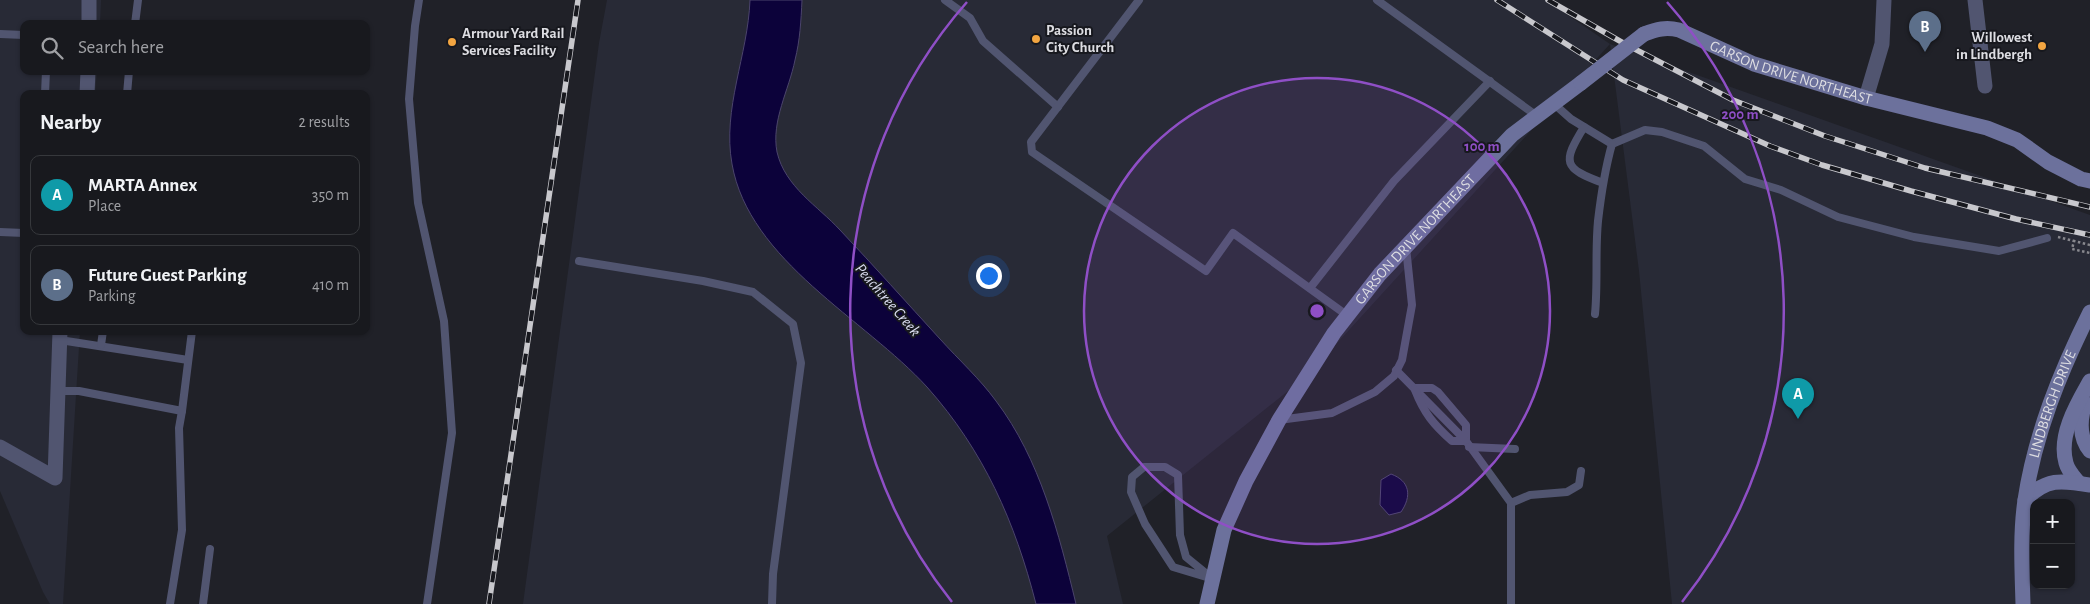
<!DOCTYPE html>
<meta charset="utf-8">
<style>
:root{--surface:#18191e;--page:#212227;--text:#f1f3f6;--muted:#9fa0a4;--line:#36383c;--accent:#db2777}
body{margin:0;font-family:"Alegreya Sans",sans-serif;background:var(--page);color:var(--text)}
.controls{position:absolute;right:15px;bottom:15px;display:grid;overflow:hidden;border-radius:10px;box-shadow:0 1px 4px #0004}
.controls button{width:45px;height:45px;display:grid;place-items:center;padding:0;border:0;border-bottom:1px solid var(--line);background:var(--surface);color:var(--text);font:25px sans-serif}
.you{position:absolute;left:988px;top:275px;width:18px;height:18px;margin:-12px;border:4px solid #fff;border-radius:50%;background:#1a73e8;box-shadow:0 0 0 8px #1a73e833}
.badge{display:grid;place-items:center;width:32px;height:32px;border-radius:50%;background:var(--accent);color:#fff;font-size:16px;font-weight:700}
.pin{position:absolute;translate:-50% -41px;filter:drop-shadow(0 1px 2px #0008)}
.pin::after{content:'';position:absolute;top:26px;width:18px;height:15px;background:inherit;clip-path:polygon(0 0,100% 0,50% 100%)}
.list{margin:0;padding:0;list-style:none}
h2{display:flex;justify-content:space-between;align-items:center;height:65px;margin:0;padding:0 20px;font-size:21px}
h2 small{font-size:16px;font-weight:400;color:var(--muted)}
.list li{display:grid;grid-template-columns:32px 1fr auto;gap:15px;align-items:center;box-sizing:border-box;height:80px;margin:0 10px 10px;padding:0 10px;border:1px solid var(--line);border-radius:10px}
.list b{display:block;font-size:19px;white-space:nowrap}
.list p{margin:0;font-size:16px;white-space:nowrap;color:var(--muted)}
.list em{font-size:16px;font-style:normal;color:var(--muted)}
.icon{flex:none;width:28px;height:28px;fill:none;stroke:currentColor;stroke-width:2;stroke-linecap:round;stroke-linejoin:round}
.map{position:relative;flex:none;width:2090px;height:604px;overflow:hidden}
.search{position:absolute;background:var(--surface);box-shadow:0 1px 4px #0004;left:20px;top:20px;width:350px;height:55px;display:flex;align-items:center;gap:12px;box-sizing:border-box;padding:0 18px;border-radius:10px;color:var(--muted);font-size:19px}
.panel{position:absolute;background:var(--surface);box-shadow:0 1px 4px #0004;left:20px;top:90px;width:350px;height:245px;border-radius:10px}
.map>svg:first-child{display:block}
</style>
<div class="map">
<svg width="2090" height="604" viewBox="0 0 2090 604">
<rect width="100%" height="100%" fill="#202128"/>
<g fill="#282a36" fill-rule="evenodd">
<path d="M0,0h101l-1,24h-76v47h73l-2,23h-71v237h56l-17,273h-13l-7,-12 -43,-101z"/>
<path d="M607,0h939l64,44 480,171v389h-418l-33,-333 -29,-227 -302,331 -201,161 16,68h-600l76,-561zM2034,503h37v82h-37z"/>
</g>
<g fill="#0c023a" stroke="#4b446c">
<path d="M750,0h52c-1,21 -2,40 -7,60 -6,30 -24,61 -18,92 8,35 41,54 63,78 34,36 67,73 100,109 19,21 40,40 56,62 44,58 63,133 80,203h-40c-21,-82 -52,-153 -109,-217 -62,-68 -178,-126 -195,-223 -10,-55 16,-109 18,-164z"/>
<path d="M1391,474c19,7 21,22 10,38l-12,3 -9,-10 1,-25z"/>
</g>
<g fill="none" stroke-linecap="round" stroke-linejoin="round">
<g stroke="#88888e" stroke-width="2.5" stroke-dasharray="2.5 2.5" stroke-linecap="butt">
<path d="M2058,237l16,4"/>
<path d="M2090,245l-16,-4 -2,8 18,4"/>
</g>
<g stroke="#515570" stroke-width="8">
<path d="M419,0l-4,26 -6,73 9,104 26,118 8,112 -25,171"/>
<path d="M945,0l25,18 13,23 75,66"/>
<path d="M1139,0l-108,142 1,10 174,119 27,-38 115,83"/>
<path d="M1377,0l160,116"/>
<path d="M135,24l3,-24"/>
<path d="M0,34l24,1"/>
<path d="M45,94l1,-23"/>
<path d="M127,94l2,-23"/>
<path d="M1553,103l18,16 41,25"/>
<path d="M1584,127c-22,36 -21,41 19,56"/>
<path d="M1612,144l33,-14 17,2 42,14 41,33 36,11 57,27 76,20 85,14 48,-13"/>
<path d="M0,232l24,1"/>
<path d="M579,261l124,20 50,11 40,32 8,39 -28,211 -1,30"/>
<path d="M1310,288l84,-107 96,-100"/>
<path d="M1595,314c3,-31 0,-62 3,-93 3,-26 7,-52 14,-77"/>
<path d="M60,340l128,20"/>
<path d="M101,345l2,-14"/>
<path d="M1396,370l70,71 45,62v101"/>
<path d="M1415,388h17l6,4 28,33v16"/>
<path d="M1415,390c9,23 18,34 37,51h14"/>
<path d="M58,391h21l103,20 10,-80"/>
<path d="M1279,420l53,-7 43,-21 19,-16 8,-16 10,-55 -6,-58"/>
<path d="M1469,447l46,2"/>
<path d="M1144,467h21l13,8 2,60 6,22 27,22 -40,-12 -28,-43 -14,-32 1,-15z"/>
<path d="M1511,503l19,-8 37,-3 12,-7 2,-14"/>
<path d="M170,604l12,-74 -3,-102 3,-17"/>
<path d="M203,604l7,-55"/>
</g>
<g stroke="#515570" stroke-width="15">
<path d="M1975,0l10,86"/>
<path d="M89,24v-24"/>
<path d="M87,94l1,-23"/>
<path d="M1866,98l16,-54 2,-44"/>
<path d="M0,447l55,31 5,-147"/>
</g>
<g stroke="#6c719c" stroke-width="15">
<path id="s1" d="M1644,34c13,-5 22,-7 35,-4l75,34 112,34 121,30 30,12 31,22 33,17 9,2"/>
<path d="M2085,403c-5,16 -6,35 5,48"/>
<path d="M2079,483c-5,-6 -11,-12 -13,-20 -8,-28 11,-59 24,-82"/>
<path d="M2025,500c21,-22 36,-20 65,-15"/>
<path id="s2" d="M1207,604l17,-74 22,-49 33,-61 55,-87 46,-59 132,-139 69,-52"/>
<path id="s3" d="M2023,604c-1,-34 -3,-70 2,-104 10,-66 35,-128 65,-188"/>
</g>
<g stroke="#c8c8cd" stroke-width="5.5">
<g id="rail">
<path d="M1497,0l126,80 147,66 52,19 89,26 105,28 74,16"/>
<path d="M1548,0l77,44 108,56 92,36 100,32 165,39"/>
<path d="M489,604l89,-604"/>
</g>
</g>
<use href="#rail" stroke="#17181e" stroke-width="4" stroke-dasharray="11" stroke-linecap="butt"/>
<path stroke="#6c719c" stroke-width="15" d="M1581,83l63,-49"/>
</g>
<circle cx="1317" cy="311" r="233" fill="#8f4fc6" fill-opacity=".12"/>
<g fill="none" stroke="#8f4fc6" stroke-width="2.5">
<circle cx="1317" cy="311" r="233"/>
<path d="M952 602A467 467 0 0 1 967 2M1667 2A467 467 0 0 1 1682 602"/>
</g>
<g fill="#f2a541" stroke="#17181e" stroke-width="2">
<circle cx="1036" cy="39" r="5"/>
<circle cx="452" cy="42" r="5"/>
<circle cx="2042" cy="46" r="5"/>
</g>
<g text-anchor="middle" dominant-baseline="central" stroke-width="4" stroke-linejoin="round" paint-order="stroke">
<g font-size="15" font-weight="bold" fill="#dddde2" stroke="#17181e" text-anchor="start">
<text x="1046" y="30">Passion<tspan x="1046" dy="17">City Church</tspan></text>
<text x="462" y="33">Armour Yard Rail<tspan x="462" dy="17">Services Facility</tspan></text>
<text x="2032" y="37" text-anchor="end">Willowest<tspan x="2032" dy="17">in Lindbergh</tspan></text>
</g>
<g font-size="15" fill="#dddde2" stroke="#17181e">
<text stroke="none"><textPath href="#s1" startOffset="156">GARSON DRIVE NORTHEAST</textPath></text>
<text stroke="none"><textPath href="#s2" startOffset="426">GARSON DRIVE NORTHEAST</textPath></text>
<text stroke="none"><textPath href="#s3" startOffset="204">LINDBERGH DRIVE</textPath></text>
</g>
<g font-size="16" font-style="italic" fill="#daddf0" stroke="#17181e">
<text transform="translate(888 300) rotate(49)">Peachtree Creek</text>
</g>
</g>
<circle cx="1317" cy="311" r="8" fill="#8f4fc6" stroke="#17181e" stroke-width="2.5"/>
<g font-size="15" text-anchor="middle" font-weight="bold" fill="#8f4fc6" stroke="#17181e" stroke-width="4" stroke-linejoin="round" paint-order="stroke">
<text x="1740" y="119">200 m</text>
<text x="1482" y="151">100 m</text>
</g>
</svg>
<div class="controls">
<button>+</button>
<button>−</button>
</div>
<div class="you"></div>
<div class="pin badge" style="left:1798px;top:419px;background:#0f9aa8">A</div>
<div class="pin badge" style="left:1925px;top:52px;background:#5c6f8a">B</div>
<div class="search"><svg class="icon" aria-label="search" viewBox="0 0 24 24"><circle cx="10" cy="10" r="6"/><path d="M15 15l6 6"/></svg>Search here</div>
<section class="panel">
<h2>Nearby<small>2 results</small></h2>
<ul class="list">
<li><span class="badge" style="background:#0f9aa8">A</span><div><b>MARTA Annex</b><p>Place</p></div><em>350 m</em></li>
<li><span class="badge" style="background:#5c6f8a">B</span><div><b>Future Guest Parking</b><p>Parking</p></div><em>410 m</em></li>
</ul>
</section>
</div>
